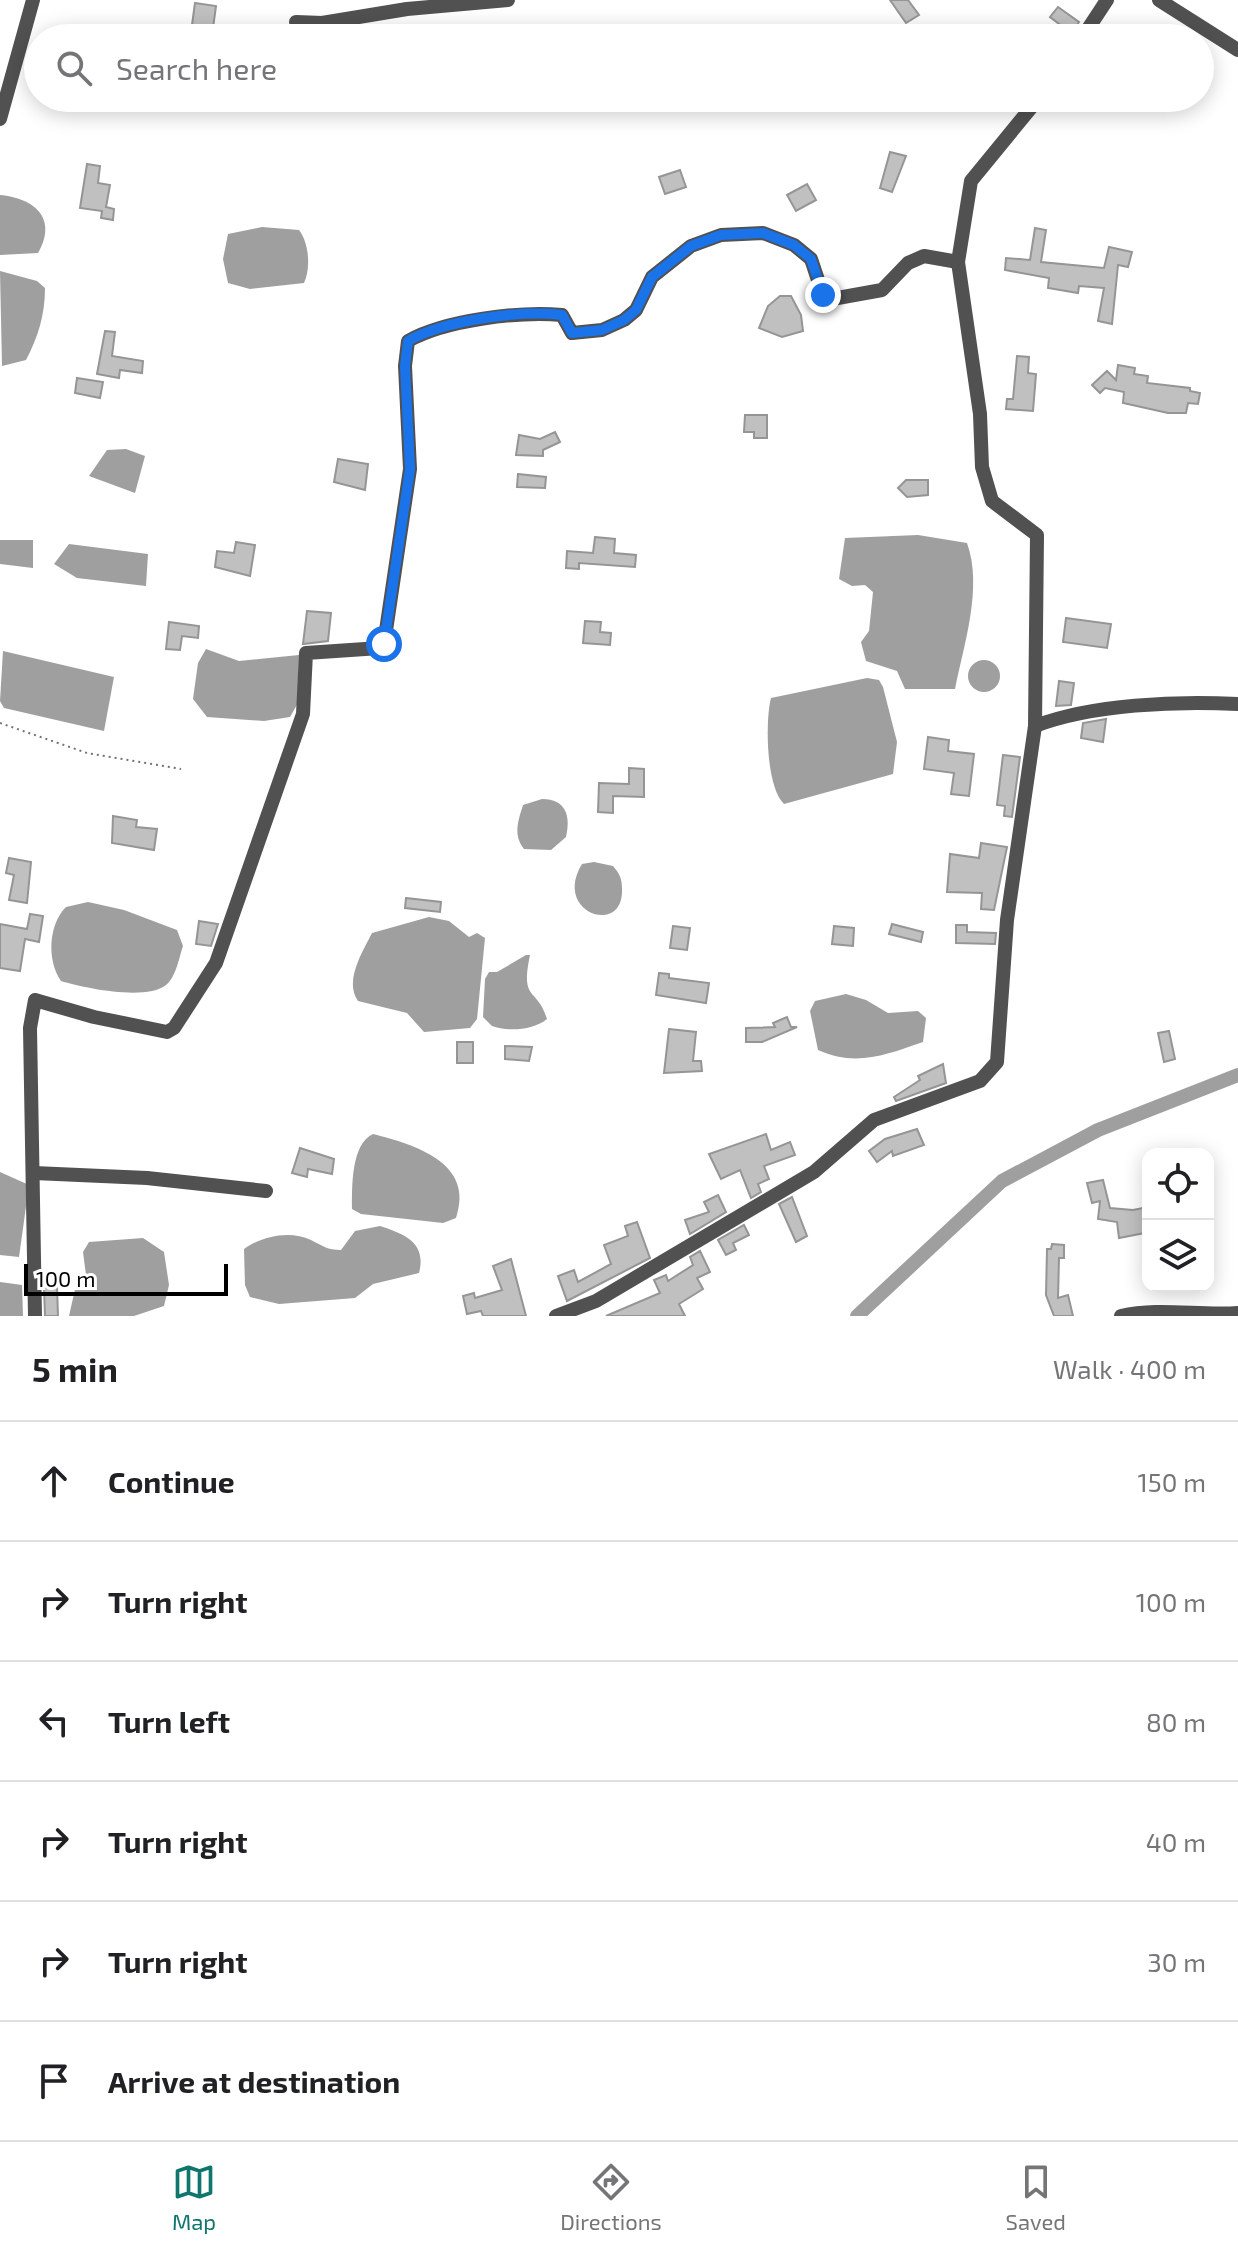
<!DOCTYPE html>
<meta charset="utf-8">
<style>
:root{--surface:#fff;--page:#f6f6f6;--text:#202124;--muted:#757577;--line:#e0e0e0;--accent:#0f766e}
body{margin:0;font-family:"Exo 2",sans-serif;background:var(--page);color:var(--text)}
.controls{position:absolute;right:24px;bottom:24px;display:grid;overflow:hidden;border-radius:16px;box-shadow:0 4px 20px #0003}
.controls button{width:72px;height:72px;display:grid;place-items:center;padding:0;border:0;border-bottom:2px solid var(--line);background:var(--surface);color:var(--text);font:40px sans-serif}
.scale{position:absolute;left:24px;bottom:20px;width:204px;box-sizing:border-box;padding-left:8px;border:4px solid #000;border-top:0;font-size:22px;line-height:28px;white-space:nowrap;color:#000;-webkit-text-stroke:6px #fff;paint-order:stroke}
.stop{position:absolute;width:24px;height:24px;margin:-18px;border:6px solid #1a73e8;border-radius:50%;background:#fff}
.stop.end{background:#1a73e8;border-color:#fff;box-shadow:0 2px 8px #0008}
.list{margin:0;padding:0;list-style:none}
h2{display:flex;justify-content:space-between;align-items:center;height:104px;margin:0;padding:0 32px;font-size:34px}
h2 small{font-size:26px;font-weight:400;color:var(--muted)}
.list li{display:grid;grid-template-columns:52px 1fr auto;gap:24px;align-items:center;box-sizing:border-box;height:120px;padding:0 32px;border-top:2px solid var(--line)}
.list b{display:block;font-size:30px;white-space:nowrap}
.list em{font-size:26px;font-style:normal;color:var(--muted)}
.icon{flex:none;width:44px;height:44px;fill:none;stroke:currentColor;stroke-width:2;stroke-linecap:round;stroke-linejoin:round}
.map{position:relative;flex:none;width:1238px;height:1316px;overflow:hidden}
.search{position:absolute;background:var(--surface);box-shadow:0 4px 20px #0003;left:24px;right:24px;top:24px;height:88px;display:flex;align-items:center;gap:20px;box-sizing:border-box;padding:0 28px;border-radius:44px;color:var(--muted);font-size:30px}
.sheet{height:824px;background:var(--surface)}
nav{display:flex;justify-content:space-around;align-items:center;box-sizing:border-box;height:112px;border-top:2px solid var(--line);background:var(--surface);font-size:22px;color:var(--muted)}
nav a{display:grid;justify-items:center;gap:4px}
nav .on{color:var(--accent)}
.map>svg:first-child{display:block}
</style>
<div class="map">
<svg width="1238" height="1316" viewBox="0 0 1238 1316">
<rect width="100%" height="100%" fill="#fff"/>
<g fill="#9f9f9f">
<path d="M0,195c34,3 58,23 38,58l-38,2z"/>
<path d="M262,227l37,3c10,13 12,38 5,53l-54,6 -22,-6 -5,-24 5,-25z"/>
<path d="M0,271l37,10 8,7c0,27 -7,49 -19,72l-24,6z"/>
<path d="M126,449l19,7 -10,37 -46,-17 18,-26z"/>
<path d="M918,535l49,8c16,44 -3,101 -12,146h-50l-8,-18 -31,-10 -5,-19 8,-11 4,-39 -8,-7 -13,1 -13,-7 6,-41z"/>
<path d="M0,540h33v28l-33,-4z"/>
<path d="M69,544l79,10 -2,32 -69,-8 -23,-14z"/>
<path d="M206,649l33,12 60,-6 -1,48 -8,14 -26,4 -57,-4 -14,-18 5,-36z"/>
<path d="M3,651l111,26 -10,54 -100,-23 -4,-7z"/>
<circle cx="984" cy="676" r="16"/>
<path d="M867,678l12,2 4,7 14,55 -4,32 -109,30c-18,-17 -19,-83 -13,-106z"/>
<path d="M542,799c24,0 29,17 24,38l-15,13 -27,-1c-11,-14 -6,-28 -1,-44z"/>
<path d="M594,862l19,4c7,8 9,13 9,23 2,48 -70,24 -40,-25z"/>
<path d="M88,902l36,8 53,20 6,16c-4,12 -7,31 -17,39 -20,16 -82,3 -105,-4 -14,-20 -13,-56 5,-74z"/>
<path d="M429,917l20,4 20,16 8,-4 8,5 -8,81 -7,9 -46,4 -17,-19 -49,-12c-14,-20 4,-48 14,-68z"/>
<path d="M526,955h4c-10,48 7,31 17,64 -13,11 -39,13 -55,7l-9,-9 2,-38 4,-7h8z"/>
<path d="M846,994l20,6 22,13 30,-2 8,7 -3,24c-37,13 -68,25 -105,8l-8,-39 5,-10z"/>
<path d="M373,1134c43,11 102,29 83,84l-13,5 -82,-9 -9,-5c0,-22 -1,-65 21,-75z"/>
<path d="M0,1172l29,13 -10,72 -19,-2z"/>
<path d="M380,1226c24,8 47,16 39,47l-46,11 -18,14 -76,6 -29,-7 -5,-12 -1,-36c18,-13 46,-19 67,-9 12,6 16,10 30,10l14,-19z"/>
<path d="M143,1238l21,14 5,33 -5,21 -30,10h-65l7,-31 10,-10 -3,-23 6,-10z"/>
<path d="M0,1282l22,3 1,31h-23z"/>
</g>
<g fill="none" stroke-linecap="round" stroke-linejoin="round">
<path stroke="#9f9f9f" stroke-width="14" d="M857,1316l145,-135 96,-51 140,-55"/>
</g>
<g fill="#c0c0c0" stroke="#959595" stroke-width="2">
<path d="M890,0h18l11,15 -13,8z"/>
<path d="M195,3l21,3 -3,22 -21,-3z"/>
<path d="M1058,7l21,15 -8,11 -21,-16z"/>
<path d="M890,152l16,4 -14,36 -12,-4z"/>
<path d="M87,164l13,2 -2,17 12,2 -4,22 8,2 -1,11 -12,-2 1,-7 -22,-3z"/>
<path d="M680,170l6,17 -21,7 -6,-17z"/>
<path d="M807,184l9,16 -20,11 -9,-16z"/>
<path d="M1035,228l11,2 -5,32 63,6 5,-21 23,5 -4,15 -10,-2 -6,59 -14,-3 6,-33 -25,-2 -1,7 -30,-5 1,-10 -44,-8 1,-12 24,2z"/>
<path d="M780,296h11l10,19 2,16 -21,6 -23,-9 9,-22z"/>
<path d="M105,331l10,1 -3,24 31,5 -1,12 -22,-3 -1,8 -22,-4z"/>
<path d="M1017,356l12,1 -1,16 8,1 -3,37 -27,-2 1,-10h6z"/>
<path d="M1118,365l17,3 -1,6 14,2 -1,7 43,5v3l10,2 -2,11 -10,-1 -2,10h-18l-45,-10 1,-11 -19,-4 -5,5 -8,-8 15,-14 9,9z"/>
<path d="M77,378l26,4 -3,16 -25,-5z"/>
<path d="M745,415h22v23h-13v-6h-10z"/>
<path d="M555,432l5,10 -17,8v6l-27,-1 3,-20 21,4z"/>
<path d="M338,459l30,5 -3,26 -31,-8z"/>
<path d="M518,474l28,3 -1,11 -28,-1z"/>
<path d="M906,480h22v15l-21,2 -9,-9z"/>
<path d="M595,537l20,2 -1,14 22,2 -1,12 -56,-4v6l-13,-1 1,-17 26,2z"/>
<path d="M236,542l19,3 -5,31 -35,-9 2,-16 17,2z"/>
<path d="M307,611l24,2 -3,28 -25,3z"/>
<path d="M1066,618l45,6 -4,24 -44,-6z"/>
<path d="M585,621l16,1 -1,10 11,1 -1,12 -27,-2z"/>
<path d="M169,622l30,4 -1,12 -16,-2 -2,14 -14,-1z"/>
<path d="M1059,681l15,2 -3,22 -15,1z"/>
<path d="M1106,719l-3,23 -22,-4 2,-15z"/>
<path d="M928,737l21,3 -1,11 26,3 -5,42 -18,-2 3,-21 -30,-4z"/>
<path d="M1003,755l17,2 -8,60 -8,-1 1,-10 -8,-1z"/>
<path d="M629,768l15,1v28l-31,-1v17l-15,-1 1,-29 30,1z"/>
<path d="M113,816l24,4 -1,7 21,2 -3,21 -42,-7z"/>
<path d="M981,843l26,4 -13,63 -13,-1 1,-16 -35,-1 3,-38 29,4z"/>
<path d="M9,858l22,4 -4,41 -18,-3 5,-25 -8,-2z"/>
<path d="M406,898l35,4 -1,10 -35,-4z"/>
<path d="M30,914l13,2 -4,26 -14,-3 -5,32 -20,-3v-44l27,5z"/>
<path d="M199,921l19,3 -7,22 -15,-2z"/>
<path d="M892,924l31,8 -2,10 -32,-8z"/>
<path d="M956,925h11v7l29,1 -1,11 -39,-1z"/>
<path d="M673,926l17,2 -3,22 -17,-2z"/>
<path d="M834,926l20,2 -1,18 -21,-2z"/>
<path d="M659,973l10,1v4l40,5 -3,20 -50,-8z"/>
<path d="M787,1017l4,10h6l-35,15h-16v-14l29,-1 -2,-4z"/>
<path d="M669,1029l27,3 -3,29h8l1,10 -38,2z"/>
<path d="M1169,1031l6,28 -11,3 -6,-29z"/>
<rect x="457" y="1042" width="16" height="21"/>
<path d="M505,1046l27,1 -3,14 -24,-2z"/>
<path d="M943,1064l3,19 -50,18 -2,-4 26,-17 -2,-4z"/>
<path d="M917,1129l7,16 -31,11 -1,-5 -15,11 -8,-11 16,-12z"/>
<path d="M766,1134l5,16 19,-8 5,13 -31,11 5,13 -11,5 3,8 -10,6 -11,-28 -19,9 -12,-25z"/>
<path d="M300,1148l34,11 -2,15 -24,-5 -1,8 -15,-4z"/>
<path d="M1103,1180l7,28 23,2 15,-3v15l-5,1 2,10 -26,5 -2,-16 -19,-3 2,-18 -8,2 -5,-20z"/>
<path d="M718,1195l8,17 -36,22 -5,-14 24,-8 -5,-10z"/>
<path d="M792,1197l15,39 -11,6 -17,-38z"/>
<path d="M637,1222l13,36 -83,43 -9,-25 16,-6 4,12 33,-18 -7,-19 24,-9 -3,-10z"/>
<path d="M744,1225l5,10 -16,8 3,7 -10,5 -8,-15z"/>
<path d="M1052,1244l12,1v13h-5l-1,40 10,-3 5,21h-19l-8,-21 1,-46h4z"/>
<path d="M700,1251l10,21 -13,6 6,11 -24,15 6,12h-79l54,-23 -6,-13 12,-5 2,6 25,-16 -3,-8z"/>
<path d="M511,1259l15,57h-43l-2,-5 -14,3 -4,-18 11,-3 1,5 27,-8 -9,-24z"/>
<path d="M57,1287l1,29h-13l-1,-28z"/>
</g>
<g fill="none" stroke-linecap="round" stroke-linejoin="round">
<path stroke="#737373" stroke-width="2" stroke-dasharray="2 4" stroke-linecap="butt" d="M0,723l87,30 94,16"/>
<g stroke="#515151" stroke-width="14">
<path d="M1159,0l79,50"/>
<path d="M296,22l26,1 85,-14 101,-9"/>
<path d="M1082,38l25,-38"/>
<path d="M0,119l33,-119"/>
<path d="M1035,726c58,-22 141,-25 203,-22"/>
<path d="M34,1173l113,5 119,13"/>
<path d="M35,1316l-5,-288 5,-28 59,17 73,15 7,-4 42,-65 87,-249 3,-61 74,-5 4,-4 26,-175 -5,-103 3,-25c37,-21 112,-30 154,-26l10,18 30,-3 22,-10 12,-10 16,-33 39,-31 30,-11 42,-2 31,12 17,14 12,36 9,4 50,-9 26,-27 16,-7 34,6"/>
<path d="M556,1316l40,-15 218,-129 60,-52 106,-39 17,-19 10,-142 28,-194 2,-191 -45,-34 -10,-34 -2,-53 -22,-152 13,-81 68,-83"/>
<path d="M1121,1316c38,-9 78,0 117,-3"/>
</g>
</g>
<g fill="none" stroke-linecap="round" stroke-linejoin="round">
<path stroke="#1a73e8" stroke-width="10" d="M384,644l26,-175 -5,-103 3,-25c37,-21 112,-31 154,-26l10,18 30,-3 22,-10 12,-10 16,-33 39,-31 30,-11 42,-2 31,12 17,14 12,36"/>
</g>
</svg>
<div class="controls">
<button><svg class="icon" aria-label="locate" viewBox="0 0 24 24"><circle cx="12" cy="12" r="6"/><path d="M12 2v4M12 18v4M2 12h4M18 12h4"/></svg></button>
<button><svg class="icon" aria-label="layers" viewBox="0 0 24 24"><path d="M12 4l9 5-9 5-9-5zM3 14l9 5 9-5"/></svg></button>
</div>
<div class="scale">100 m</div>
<div class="stop" style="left:384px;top:644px"></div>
<div class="stop end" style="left:823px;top:295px"></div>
<div class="search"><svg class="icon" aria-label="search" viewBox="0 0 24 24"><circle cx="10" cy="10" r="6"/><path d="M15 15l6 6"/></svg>Search here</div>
</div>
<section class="sheet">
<h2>5 min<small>Walk · 400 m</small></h2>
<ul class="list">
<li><svg class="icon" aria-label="ahead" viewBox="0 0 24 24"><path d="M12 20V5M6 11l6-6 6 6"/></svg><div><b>Continue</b></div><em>150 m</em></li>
<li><svg class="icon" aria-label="right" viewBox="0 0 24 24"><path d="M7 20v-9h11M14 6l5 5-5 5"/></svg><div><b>Turn right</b></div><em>100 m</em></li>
<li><svg class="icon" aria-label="left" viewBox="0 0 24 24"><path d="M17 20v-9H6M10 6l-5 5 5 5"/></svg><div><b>Turn left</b></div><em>80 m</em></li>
<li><svg class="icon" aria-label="right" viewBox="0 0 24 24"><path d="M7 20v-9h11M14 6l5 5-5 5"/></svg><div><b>Turn right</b></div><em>40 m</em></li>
<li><svg class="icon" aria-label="right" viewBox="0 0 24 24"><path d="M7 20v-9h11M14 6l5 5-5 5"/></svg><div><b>Turn right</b></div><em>30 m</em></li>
<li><svg class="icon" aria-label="arrive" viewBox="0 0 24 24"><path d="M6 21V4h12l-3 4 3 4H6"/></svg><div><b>Arrive at destination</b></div></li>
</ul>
</section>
<nav>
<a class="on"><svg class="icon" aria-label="map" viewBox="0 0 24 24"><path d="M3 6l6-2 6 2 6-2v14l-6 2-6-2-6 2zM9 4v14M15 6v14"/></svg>Map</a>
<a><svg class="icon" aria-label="directions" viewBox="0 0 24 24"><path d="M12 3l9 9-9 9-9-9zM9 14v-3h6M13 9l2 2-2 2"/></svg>Directions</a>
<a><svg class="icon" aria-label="saved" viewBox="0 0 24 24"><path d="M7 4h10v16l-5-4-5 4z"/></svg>Saved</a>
</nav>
